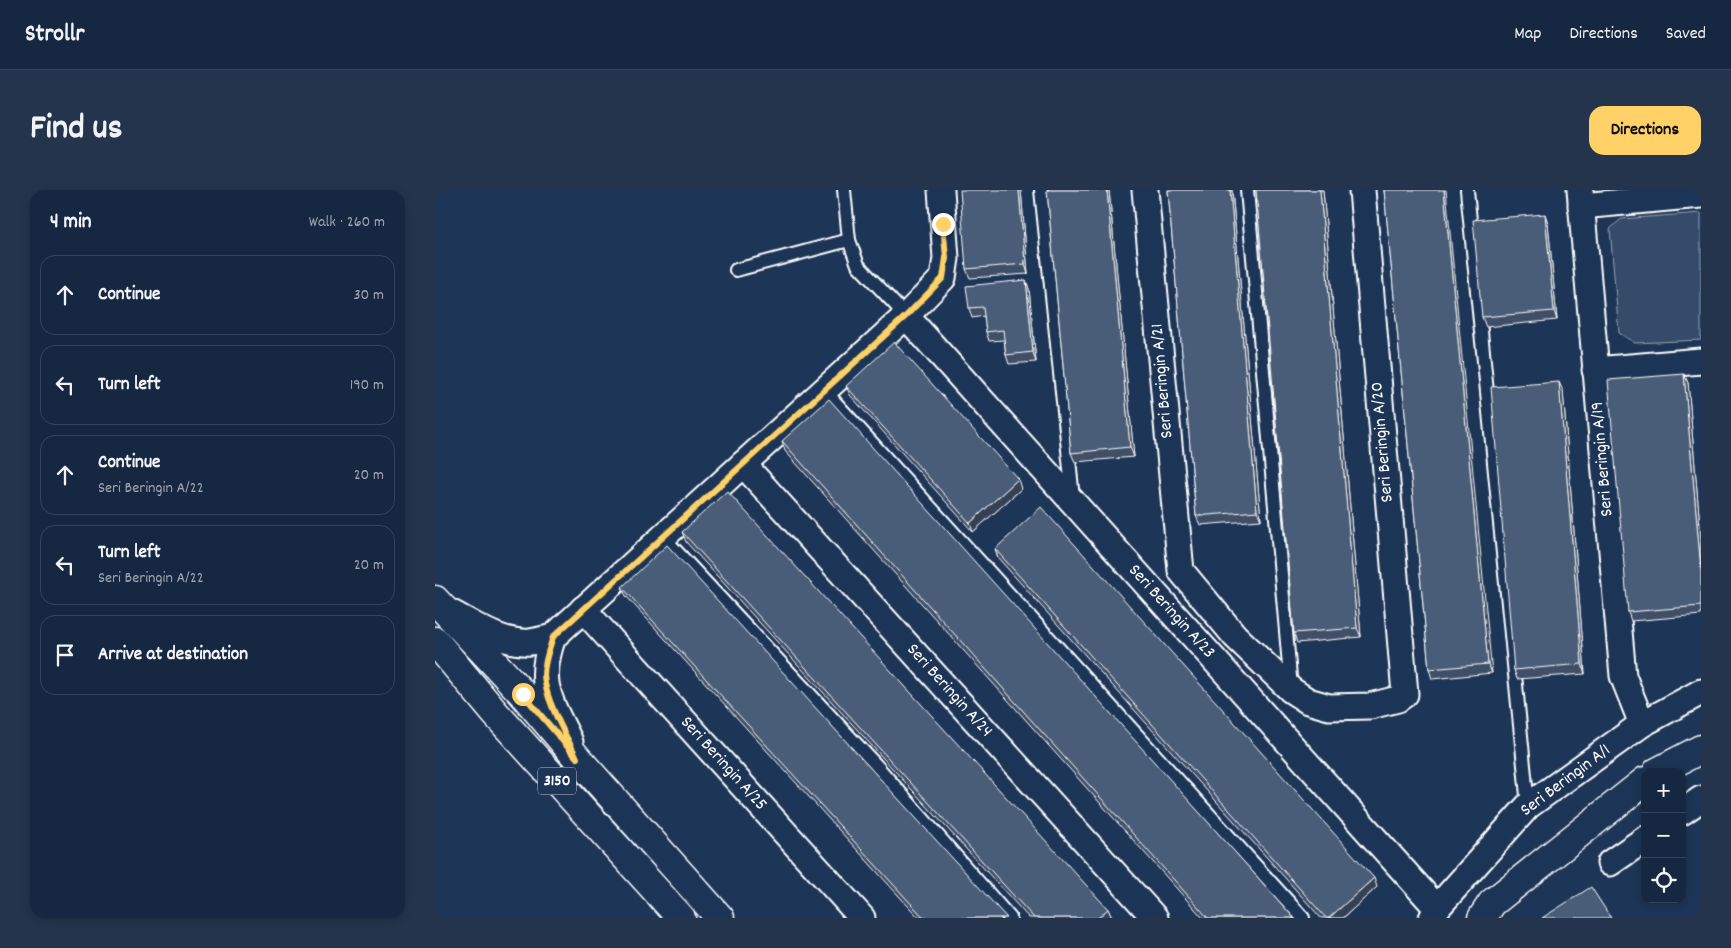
<!DOCTYPE html>
<meta charset="utf-8">
<style>
:root{--surface:#162841;--page:#23344c;--text:#f1f3f6;--muted:#9ea6b1;--line:#35445a;--accent:#ffd166}
body{margin:0;font-family:Dekko,sans-serif;background:var(--page);color:var(--text)}
.controls{position:absolute;right:15px;bottom:15px;display:grid;overflow:hidden;border-radius:10px;box-shadow:0 2px 8px #0003}
.controls button{width:45px;height:45px;display:grid;place-items:center;padding:0;border:0;border-bottom:1px solid var(--line);background:var(--surface);color:var(--text);font:25px sans-serif}
.stop{position:absolute;width:15px;height:15px;margin:-11px;border:4px solid #ffd166;border-radius:50%;background:#fff}
.stop.end{background:#ffd166;border-color:#fff;box-shadow:0 1px 5px #0008}
.list{margin:0;padding:0;list-style:none}
h2{display:flex;justify-content:space-between;align-items:center;height:65px;margin:0;padding:0 20px;font-size:21px}
h2 small{font-size:16px;font-weight:400;color:var(--muted)}
.list li{display:grid;grid-template-columns:32px 1fr auto;gap:15px;align-items:center;box-sizing:border-box;height:80px;margin:0 10px 10px;padding:0 10px;border:1px solid var(--line);border-radius:15px}
.list b{display:block;font-size:19px;white-space:nowrap}
.list p{margin:0;font-size:16px;white-space:nowrap;color:var(--muted)}
.list em{font-size:16px;font-style:normal;color:var(--muted)}
.icon{flex:none;width:28px;height:28px;fill:none;stroke:currentColor;stroke-width:2;stroke-linecap:round;stroke-linejoin:round}
.map{position:relative;flex:none;width:1266px;height:728px;overflow:hidden;border-radius:15px}
header{display:flex;align-items:center;gap:30px;box-sizing:border-box;height:70px;padding:0 25px;background:var(--surface);border-bottom:1px solid var(--line)}
header strong{font-size:24px}
nav{display:flex;gap:28px;margin-inline-start:auto;font-size:18px}
.intro{display:flex;align-items:center;justify-content:space-between;box-sizing:border-box;height:120px;padding:0 30px}
h1{margin:0;font-size:35px}
.button{padding:12px 22px;border-radius:15px;background:var(--accent);color:#111;font-size:18px;font-weight:700}
main{display:flex;gap:30px;padding:0 30px}
aside{flex:1;background:var(--surface);border-radius:15px;box-shadow:0 2px 8px #0003}
.map>svg:first-child{display:block}
</style>
<header>
<strong>Strollr</strong>
<nav><a>Map</a><a>Directions</a><a>Saved</a></nav>
</header>
<div class="intro"><h1>Find us</h1><a class="button">Directions</a></div>
<main>
<aside>
<h2>4 min<small>Walk · 260 m</small></h2>
<ul class="list">
<li><svg class="icon" aria-label="ahead" viewBox="0 0 24 24"><path d="M12 20V5M6 11l6-6 6 6"/></svg><div><b>Continue</b></div><em>30 m</em></li>
<li><svg class="icon" aria-label="left" viewBox="0 0 24 24"><path d="M17 20v-9H6M10 6l-5 5 5 5"/></svg><div><b>Turn left</b></div><em>190 m</em></li>
<li><svg class="icon" aria-label="ahead" viewBox="0 0 24 24"><path d="M12 20V5M6 11l6-6 6 6"/></svg><div><b>Continue</b><p>Seri Beringin A/22</p></div><em>20 m</em></li>
<li><svg class="icon" aria-label="left" viewBox="0 0 24 24"><path d="M17 20v-9H6M10 6l-5 5 5 5"/></svg><div><b>Turn left</b><p>Seri Beringin A/22</p></div><em>20 m</em></li>
<li><svg class="icon" aria-label="arrive" viewBox="0 0 24 24"><path d="M6 21V4h12l-3 4 3 4H6"/></svg><div><b>Arrive at destination</b></div></li>
</ul>
</aside>
<div class="map">
<svg width="1266" height="728" viewBox="0 0 1266 728">
<rect width="100%" height="100%" fill="#1d3557"/>
<filter id="ink" filterUnits="userSpaceOnUse"><feTurbulence type="fractalNoise" baseFrequency=".02" numOctaves="2"/><feDisplacementMap in="SourceGraphic" scale="10" xChannelSelector="R" yChannelSelector="G"/><feConvolveMatrix kernelMatrix="1 2 1 2 8 2 1 2 1" color-interpolation-filters="sRGB"/></filter>
<g filter="url(#ink)">
<path fill="#364b69" stroke="#9aa5b4" d="M1266,23v127l-66,3 -16,-10 -9,-104 11,-10z"/>
<g fill="none" stroke-linecap="round" stroke-linejoin="round">
<g stroke="#fff" stroke-width="16">
<g id="lane">
<path d="M409,0l5,50 9,25 48,51"/>
<path d="M606,0l32,308"/>
<path d="M812,0l44,498"/>
<path d="M1032,0l61,616"/>
<path d="M301,80l113,-30"/>
<path d="M389,200l479,528"/>
<path d="M228,347l212,227 135,154"/>
</g>
</g>
<g stroke="#fff" stroke-width="29">
<g id="street">
<path d="M710,0l36,381 54,65 56,54 17,11 21,6 41,-1 28,-7 7,-5 -43,-504"/>
<path d="M1145,0l43,486 19,48"/>
<path d="M1146,16l120,-11"/>
<path d="M471,126l531,592"/>
<path d="M1160,180l106,-9"/>
<path d="M308,274l412,454"/>
<path d="M148,419l279,309"/>
<path d="M15,422c25,13 51,32 80,30 8,-1 16,-4 23,-5"/>
<path d="M135,552c-20,-42 -34,-58 -17,-105l353,-321 37,-38 3,-20 -5,-68"/>
<path d="M1247,622l19,-13"/>
<path d="M1175,673l35,-24"/>
<path d="M997,728l5,-10 91,-102 114,-82 59,-32"/>
</g>
</g>
<g stroke="#fff" stroke-width="31">
<g id="secondary">
<path d="M1222,582l44,-23"/>
<path d="M1047,728l10,-15 153,-122"/>
</g>
</g>
<g stroke="#fff" stroke-width="31">
<g id="primary">
<path d="M0,410l88,94 54,64 143,160"/>
<path d="M0,451l60,72 186,205"/>
</g>
</g>
<use href="#lane" stroke="#1d3557" stroke-width="12"/>
<use href="#street" stroke="#1d3557" stroke-width="25"/>
<use href="#secondary" stroke="#1d3557" stroke-width="28"/>
<use href="#primary" stroke="#1d3557" stroke-width="28"/>
</g>
<g fill="#405068" stroke="#fff">
<path d="M586,0l7,84 -58,4 -4,-9z"/>
<path d="M612,0h62l25,267 -59,5 -4,-9z"/>
<path d="M733,0h64l29,330 -61,5 -4,-9z"/>
<path d="M821,0h67l38,447 -64,6 -3,-10z"/>
<path d="M949,0l108,483 -60,6 -3,-10z"/>
<path d="M1113,33l9,97 -71,7 -4,-10z"/>
<path d="M591,90l3,9 7,73 -27,2 -3,-9 -2,-15 -15,1 -3,-9 -2,-16 -12,2 -3,-10z"/>
<path d="M1249,184l4,9 13,156v76l-70,6 -3,-9z"/>
<path d="M411,196l175,103 -48,43 -123,-137z"/>
<path d="M1128,201l22,283 -68,5 -3,-9z"/>
<path d="M347,251l512,477h-91l-418,-467z"/>
<path d="M247,342l426,377 4,9h-83l-343,-376z"/>
<path d="M560,359l382,338 -34,31h-22l-323,-360z"/>
<path d="M187,397l385,331h-88l-293,-322z"/>
</g>
<g fill="#344155" stroke="#fff">
<path d="M584,0h2l7,84 -3,-10z"/>
<path d="M672,0h2l25,267 -4,-10z"/>
<path d="M795,0h2l29,330 -4,-9z"/>
<path d="M885,0h3l38,447 -4,-9z"/>
<path d="M1009,0h2l46,483 -4,-9z"/>
<path d="M1110,24l3,9 9,97 -3,-9z"/>
<path d="M591,90l3,9 7,73 -3,-10z"/>
<path d="M1249,184l4,9 13,156v31z"/>
<path d="M1124,192l4,9 22,283 -3,-10z"/>
<path d="M583,289l3,10 -48,43 -3,-9z"/>
<path d="M939,688l3,9 -34,31h-14z"/>
<path d="M673,719l4,9h-14z"/>
</g>
<g fill="#4a5d79" stroke="#fff">
<path d="M525,0h59l6,74 -59,5z"/>
<path d="M612,0h60l23,257 -59,6z"/>
<path d="M733,0h62l27,321 -61,5z"/>
<path d="M821,0h64l37,438 -63,5z"/>
<path d="M949,0h60l44,474 -59,5z"/>
<path d="M1110,24l9,97 -72,6 -9,-97z"/>
<path d="M591,90l7,72 -27,3 -3,-25 -17,2 -3,-25 -14,1 -3,-22z"/>
<path d="M459,152l124,137 -48,44 -124,-137z"/>
<path d="M1249,184l17,196v36l-73,6 -20,-232z"/>
<path d="M1124,192l23,282 -68,6 -23,-283z"/>
<path d="M394,209l465,519h-86l-426,-477z"/>
<path d="M292,301l381,418 -10,9h-64l-352,-386z"/>
<path d="M606,317l333,371 -45,40h-3l-331,-369z"/>
<path d="M232,355l340,373h-83l-302,-331z"/>
<path d="M1156,697l20,31h-69z"/>
</g>
</g>
<g fill="none" stroke-linecap="round" stroke-linejoin="round" filter="url(#ink)">
<path stroke="#ffd166" stroke-width="6" d="M88,504l54,64c-11,-23 -32,-58 -33,-83 0,-13 5,-26 9,-38l353,-321 37,-38 3,-20 -3,-34"/>
</g>
<g text-anchor="middle" dominant-baseline="central" stroke-width="4" stroke-linejoin="round" paint-order="stroke">
<rect fill="#1d3557" stroke="#bbc2cd" stroke-width="1" x="103" y="577.5" width="38" height="27" rx="4"/>
<g font-size="16" font-weight="bold" fill="#fff">
<text x="122" y="591">3150</text>
</g>
<g font-size="18" fill="#fff" stroke="#1d3557">
<text transform="translate(728 191) rotate(-95)">Seri Beringin A/21</text>
<text transform="translate(948 252) rotate(-95)">Seri Beringin A/20</text>
<text transform="translate(1168 269) rotate(-95)">Seri Beringin A/19</text>
<text transform="translate(736 422) rotate(48)">Seri Beringin A/23</text>
<text transform="translate(514 501) rotate(48)">Seri Beringin A/24</text>
<text transform="translate(288 574) rotate(48)">Seri Beringin A/25</text>
<text transform="translate(1131 591) rotate(-37)">Seri Beringin A/1</text>
</g>
</g>
</svg>
<div class="controls">
<button>+</button>
<button>−</button>
<button><svg class="icon" aria-label="locate" viewBox="0 0 24 24"><circle cx="12" cy="12" r="6"/><path d="M12 2v4M12 18v4M2 12h4M18 12h4"/></svg></button>
</div>
<div class="stop" style="left:88px;top:504px"></div>
<div class="stop end" style="left:508px;top:34px"></div>
</div>
</main>
